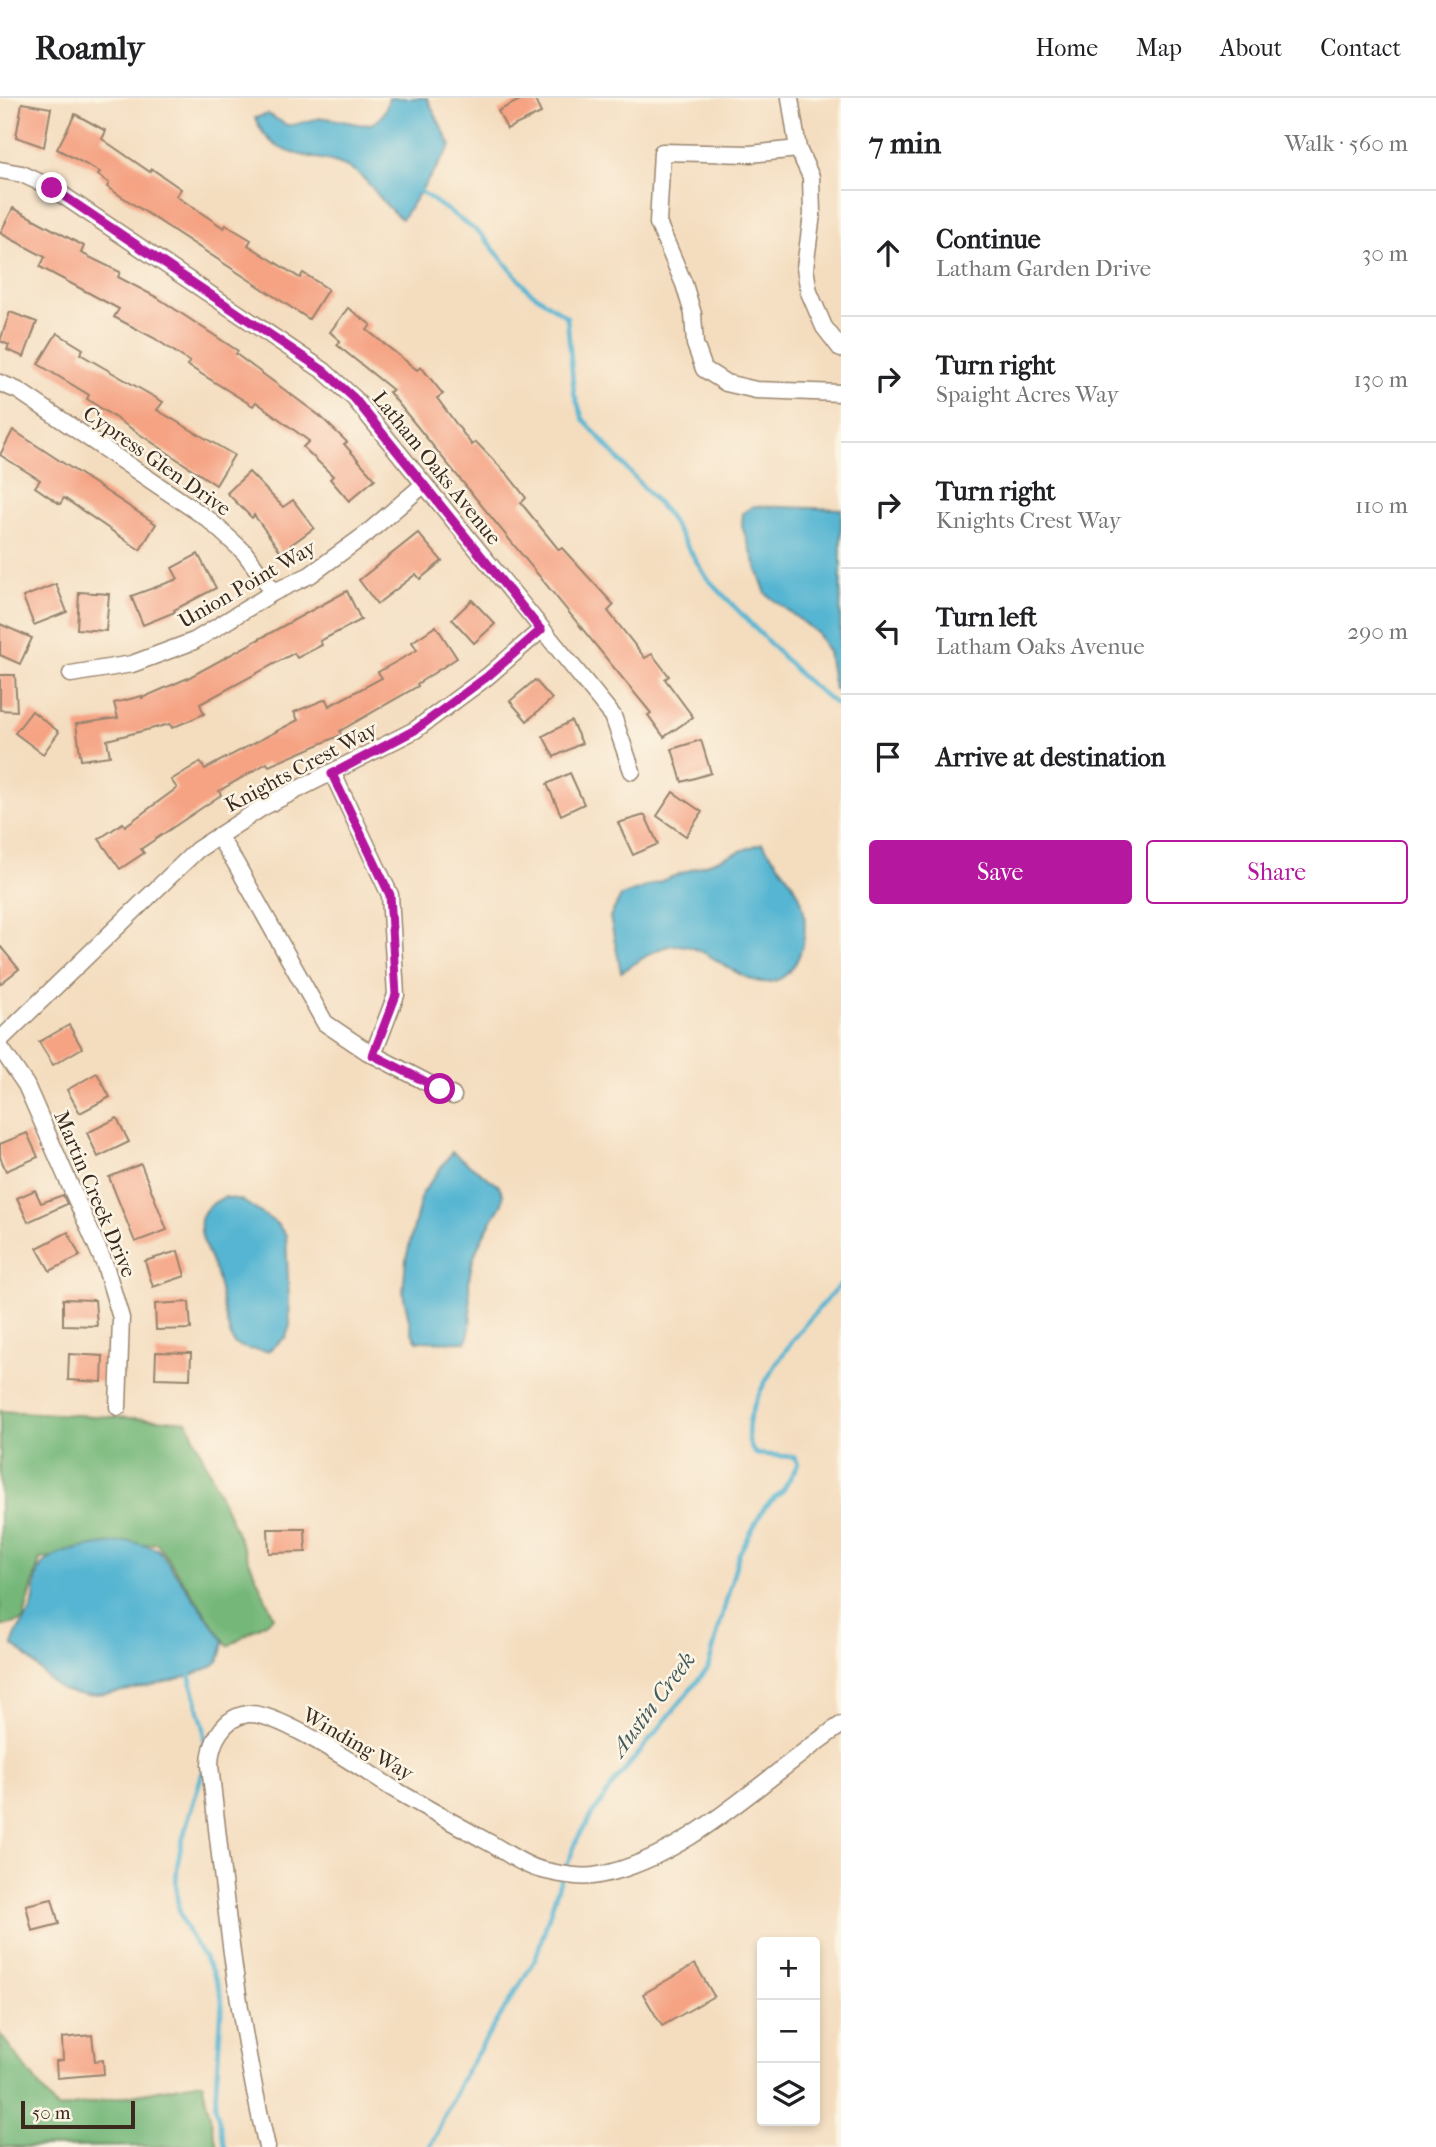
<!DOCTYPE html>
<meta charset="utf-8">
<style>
:root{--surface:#fff;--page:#f2f2f2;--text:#202124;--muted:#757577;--line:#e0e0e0;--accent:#b5179e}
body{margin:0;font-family:"IM FELL French Canon",serif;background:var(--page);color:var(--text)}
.controls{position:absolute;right:21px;bottom:21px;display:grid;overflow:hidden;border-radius:7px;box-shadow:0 4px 10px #0003}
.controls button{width:63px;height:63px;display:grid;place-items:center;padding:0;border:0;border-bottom:2px solid var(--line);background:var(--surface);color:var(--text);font:35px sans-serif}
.scale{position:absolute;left:21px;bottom:18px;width:114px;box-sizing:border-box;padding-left:7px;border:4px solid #3b2a1e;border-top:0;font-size:19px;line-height:24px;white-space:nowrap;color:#3b2a1e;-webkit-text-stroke:5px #fcf5e5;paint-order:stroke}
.stop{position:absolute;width:21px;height:21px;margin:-16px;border:5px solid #b5179e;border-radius:50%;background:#fff}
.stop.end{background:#b5179e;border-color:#fff;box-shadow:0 2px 7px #0008}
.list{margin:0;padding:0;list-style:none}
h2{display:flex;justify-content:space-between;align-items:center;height:91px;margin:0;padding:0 28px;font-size:30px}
h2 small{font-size:23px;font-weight:400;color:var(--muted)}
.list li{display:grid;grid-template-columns:46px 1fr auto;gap:21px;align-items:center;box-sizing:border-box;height:126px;padding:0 28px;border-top:2px solid var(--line)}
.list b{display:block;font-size:26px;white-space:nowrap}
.list p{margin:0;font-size:23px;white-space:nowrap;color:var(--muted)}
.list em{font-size:23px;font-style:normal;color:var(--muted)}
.actions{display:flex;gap:14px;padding:21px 28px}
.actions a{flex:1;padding:16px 0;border:2px solid var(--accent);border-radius:7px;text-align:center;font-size:24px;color:var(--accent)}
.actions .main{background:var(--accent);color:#fff}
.icon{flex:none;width:38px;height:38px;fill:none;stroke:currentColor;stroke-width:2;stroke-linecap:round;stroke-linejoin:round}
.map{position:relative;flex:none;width:841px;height:2049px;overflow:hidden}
header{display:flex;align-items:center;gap:42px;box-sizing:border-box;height:98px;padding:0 35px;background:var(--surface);border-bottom:2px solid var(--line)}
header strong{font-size:33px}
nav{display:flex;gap:38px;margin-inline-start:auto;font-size:24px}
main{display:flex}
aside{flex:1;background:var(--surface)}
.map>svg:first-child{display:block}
</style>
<header>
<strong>Roamly</strong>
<nav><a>Home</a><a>Map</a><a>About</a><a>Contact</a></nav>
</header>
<main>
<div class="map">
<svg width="841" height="2049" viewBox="0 0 841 2049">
<rect width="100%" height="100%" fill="#fcf5e5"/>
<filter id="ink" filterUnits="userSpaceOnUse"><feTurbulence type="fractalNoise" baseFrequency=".0143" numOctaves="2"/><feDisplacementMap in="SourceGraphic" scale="14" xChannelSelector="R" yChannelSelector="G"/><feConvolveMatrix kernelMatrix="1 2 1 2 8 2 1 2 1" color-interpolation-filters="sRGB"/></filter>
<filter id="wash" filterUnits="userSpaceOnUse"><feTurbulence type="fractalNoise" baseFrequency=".00686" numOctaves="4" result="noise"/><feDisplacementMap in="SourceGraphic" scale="28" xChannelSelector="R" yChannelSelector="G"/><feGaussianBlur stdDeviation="1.57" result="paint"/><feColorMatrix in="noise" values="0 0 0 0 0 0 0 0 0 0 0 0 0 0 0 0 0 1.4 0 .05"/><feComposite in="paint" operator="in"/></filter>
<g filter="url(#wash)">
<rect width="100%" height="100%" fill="#f4ddbf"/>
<g fill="#74b779" stroke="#58704c" stroke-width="2">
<path d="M0,1313l187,10 87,196 -46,29 -71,-103 -117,16 -17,62 -23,6z"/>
<path d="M0,1936l57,75 145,-27 15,64 -217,1z"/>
</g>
<g fill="#54b5d2" stroke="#487078" stroke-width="2">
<path d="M389,0h38l24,48 -49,73c-19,-12 -28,-34 -46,-47 -38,-25 -79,-3 -101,-54l13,-4 19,11c13,1 26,-8 38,-7 29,2 54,22 64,-20z"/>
<path d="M753,408l88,3 -1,182 -6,-3 -6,-36 -11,-19 -51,-39 -24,-68 1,-13z"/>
<path d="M762,745c12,16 29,34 37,52 15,32 1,97 -43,86 -27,-7 -48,-34 -78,-36 -19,-1 -41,18 -57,27l-11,-55 11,-21z"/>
<path d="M452,1054l47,34 4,8 -1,10c-15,24 -32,50 -33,79 0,20 5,41 -3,59l-49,-1 -5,-8 -9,-40 3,-34 16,-65z"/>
<path d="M224,1099l17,3 35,23 10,12 4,90 -4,12 -18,14 -20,-2 -14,-5c-11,-23 -11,-47 -18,-70 -5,-16 -18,-37 -15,-54 2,-12 14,-18 23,-23z"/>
<path d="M129,1443l29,8 66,92c-1,6 -2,15 -6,20 -11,15 -104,34 -125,34 -8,1 -24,-2 -32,-6 -19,-11 -29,-33 -48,-43 0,-14 14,-25 19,-38 4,-12 2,-25 7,-38 10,-23 68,-25 90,-29z"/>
</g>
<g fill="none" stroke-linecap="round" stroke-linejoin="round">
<g stroke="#54b5d2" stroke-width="4.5">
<path d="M417,91l64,45 47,56 39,27 7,76 9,26 84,95 40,64 96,100 38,30"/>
<path d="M188,1573l16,57v26"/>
<path d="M204,1668c-12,49 -42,108 -20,158 13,28 32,43 38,77l-7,103 10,43"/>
<path d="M565,1772l15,-37 32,-47 96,-118 31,-114 25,-46 20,-19 14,-25 -4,-7 -38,-3c-35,-37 58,-142 85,-170"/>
<path d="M430,2049l32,-69 73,-118 26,-82"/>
</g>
</g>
<g id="blocks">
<g fill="#f5a383">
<path d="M524,0h10l7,15 -34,16 -9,-18z"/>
<path d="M22,5l29,5 -7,39 -28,-10z"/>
<path d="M75,16l31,17 -4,8 48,33 2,-3 29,20 -5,7 48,32 2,-3 25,15 -3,5 52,33 3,-5 25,16 -19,30 -202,-132 2,-4 -11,-8 2,-3 -43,-23z"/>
<path d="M13,110l71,38 -3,7 39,19 -2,5 40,21 80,53 -2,3 84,62 27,26 -3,2 31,35 -26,22 -19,-22 3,-3 -30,-29 6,-6 -53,-39 -3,4 -66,-41 3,-3 -36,-24 -40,-21 5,-8 -79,-42 5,-10 -45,-24z"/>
<path d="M348,210l23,17 -4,5 50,40 4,-3 22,27 -6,4 35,47 4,-3 32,33 18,23 -5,5 38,47 3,-2 52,57 -6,6 37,47 7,-4 17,22 -4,3 28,38 -29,20 -16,-22 3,-2 -262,-321 4,-2 -56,-45 3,-4 -10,-9z"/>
<path d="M10,214l27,10 -13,35 -17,-7 2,-5 -9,-4z"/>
<path d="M57,235l26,16 -3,5 83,48 -6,8 77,45 -18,30 -129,-86 2,-4 -51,-31z"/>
<path d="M13,332l143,94 -16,26 -76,-52 -4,6 -25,-17 5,-7 -40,-25z"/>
<path d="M249,374l34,35 10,-7 21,28 -33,24 -27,-37 -2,3 -25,-25z"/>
<path d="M418,435l24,28 -22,18 -4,-5 -39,30 -18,-24z"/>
<path d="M198,456l18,34 -42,22 1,2 -32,13 -12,-29 47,-17 -6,-11z"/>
<path d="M56,486l11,28 -33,13 -11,-28z"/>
<path d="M347,493l14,29 -41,21 2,4 -25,13 -3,-5 -94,51 4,10 -32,14 -2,-4 -63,16 3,16 -29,4 -5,-36 42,-6 -4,-15 28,-7v2l46,-20z"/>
<path d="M79,494l30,2 -3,37 -29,-2z"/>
<path d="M472,502l23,24 -21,19 -22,-24z"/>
<path d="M0,526l32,14 -12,26 -20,-9z"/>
<path d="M436,528l21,32 -40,26 1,2 -78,45 1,4 -72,31 -2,-3 -48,28 2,4 -80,54 3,4 -24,16 -21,-30 24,-16 2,3 52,-38 -6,-8 29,-18 5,7 93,-49 -4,-8 32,-13 3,7 53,-28 -4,-6 39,-22 -5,-8z"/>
<path d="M0,577h15l2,36 -17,-1z"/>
<path d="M535,582l17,19 -25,22 -17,-20z"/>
<path d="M32,613l27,21 -16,22 -28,-21z"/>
<path d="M571,623l11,22 -28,14 -11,-21z"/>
<path d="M701,642l10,33 -29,9 -10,-33z"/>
<path d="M570,675l14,31 -23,11 -14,-31z"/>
<path d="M673,694l29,20 -16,24 -29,-20z"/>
<path d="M645,717l13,29 -25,11 -15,-32z"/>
<path d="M0,848l19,23 -19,15z"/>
<path d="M69,927l13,23 -29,17 -14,-23z"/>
<path d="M97,975l13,24 -30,16 -13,-23z"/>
<path d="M117,1020l12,24 -31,15 -11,-24z"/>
<path d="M27,1035l11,24 -32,14 -6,-14v-13z"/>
<path d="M141,1066l26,66 -32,12 -26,-65z"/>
<path d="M35,1092l6,13 22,-8 4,9 -39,18 -11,-24z"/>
<path d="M68,1134l12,24 -30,15 -13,-23z"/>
<path d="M178,1153l7,25 -32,11 -8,-26z"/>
<path d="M63,1201l32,1 2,26 -34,-1z"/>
<path d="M189,1204l2,27 -35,1 -1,-26z"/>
<path d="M156,1254l35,1 -1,26 -35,-1z"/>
<path d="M69,1256l34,2 -1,26 -34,-2z"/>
<path d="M268,1431h37l1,23 -37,1z"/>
<path d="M52,1801l7,25 -27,7 -6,-26z"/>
<path d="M695,1866l19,32 -52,30 -19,-32z"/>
<path d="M92,1937l3,26 8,-1 1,14 -47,4 -1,-17 7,-1 -1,-22z"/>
</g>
</g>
</g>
<g filter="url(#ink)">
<use href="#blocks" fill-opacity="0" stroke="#98846e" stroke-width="2"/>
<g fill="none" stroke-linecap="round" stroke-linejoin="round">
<g stroke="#98846e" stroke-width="19">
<g id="street">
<path d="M790,0l8,51 13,28 1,37 -7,54 4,24 15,35 17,22"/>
<path d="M798,51l-48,5 -88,-2 -4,71 26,61 9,30 2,30 9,25 22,14 30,7 85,3"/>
<path d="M0,72l22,4 30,14 272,183 30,27 259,318 19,55"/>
<path d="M0,285l19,8 189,128 36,33 30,40"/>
<path d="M71,576l61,-10 62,-23 80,-49 36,-17 55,-40 57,-49"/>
<path d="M333,676l57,121 6,100 -23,60"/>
<path d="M218,738l17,26 90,161 43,29 85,44"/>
<path d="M0,942l197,-190 66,-43 152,-77 73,-54 53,-46"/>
<path d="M0,949l26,38 79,180 16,53 -3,89"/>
<path d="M267,2049c-30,-126 -43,-254 -57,-382 0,-22 13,-48 38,-51 32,-3 119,59 149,77 31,18 62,35 93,52 16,9 34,23 52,27 18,4 39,9 57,5 90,-17 168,-101 242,-150"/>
</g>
</g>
<use href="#street" stroke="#fff" stroke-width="16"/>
</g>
</g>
<g fill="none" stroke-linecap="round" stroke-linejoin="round" filter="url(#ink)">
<path stroke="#b5179e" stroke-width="9" d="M52,90l272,183 30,27 187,232 -53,46 -73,54 -83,44 58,121 6,100 -23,60 67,34"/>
</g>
<g text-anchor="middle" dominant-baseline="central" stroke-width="5" stroke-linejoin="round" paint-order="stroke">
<g font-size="21" fill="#3b2a1e" stroke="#fcf5e5">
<text transform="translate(157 363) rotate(35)">Cypress Glen Drive</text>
<text transform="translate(437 370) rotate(51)">Latham Oaks Avenue</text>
<text transform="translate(247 486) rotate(-30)">Union Point Way</text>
<text transform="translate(301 669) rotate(-28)">Knights Crest Way</text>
<text transform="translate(95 1096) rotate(67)">Martin Creek Drive</text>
<text transform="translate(358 1646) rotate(30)">Winding Way</text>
</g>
<g font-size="23" font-style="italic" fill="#445b5d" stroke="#fcf5e5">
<text transform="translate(653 1606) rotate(-53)">Austin Creek</text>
</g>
</g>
</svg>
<div class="controls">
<button>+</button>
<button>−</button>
<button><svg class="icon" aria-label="layers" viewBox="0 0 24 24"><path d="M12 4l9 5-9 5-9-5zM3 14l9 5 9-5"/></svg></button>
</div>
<div class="scale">50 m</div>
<div class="stop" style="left:440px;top:991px"></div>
<div class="stop end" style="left:52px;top:90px"></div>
</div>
<aside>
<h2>7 min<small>Walk · 560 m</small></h2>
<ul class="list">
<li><svg class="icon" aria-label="ahead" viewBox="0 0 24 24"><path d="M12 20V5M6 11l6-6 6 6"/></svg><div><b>Continue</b><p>Latham Garden Drive</p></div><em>30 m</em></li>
<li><svg class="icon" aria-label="right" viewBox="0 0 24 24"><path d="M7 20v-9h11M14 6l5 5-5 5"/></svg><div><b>Turn right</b><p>Spaight Acres Way</p></div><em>130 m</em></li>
<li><svg class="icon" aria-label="right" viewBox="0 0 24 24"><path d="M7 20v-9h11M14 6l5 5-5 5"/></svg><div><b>Turn right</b><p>Knights Crest Way</p></div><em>110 m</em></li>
<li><svg class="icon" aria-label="left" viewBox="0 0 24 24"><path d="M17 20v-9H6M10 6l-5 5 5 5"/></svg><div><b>Turn left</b><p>Latham Oaks Avenue</p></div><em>290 m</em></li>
<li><svg class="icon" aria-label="arrive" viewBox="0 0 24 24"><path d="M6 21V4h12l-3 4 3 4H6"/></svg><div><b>Arrive at destination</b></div></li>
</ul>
<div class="actions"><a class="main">Save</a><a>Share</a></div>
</aside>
</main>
